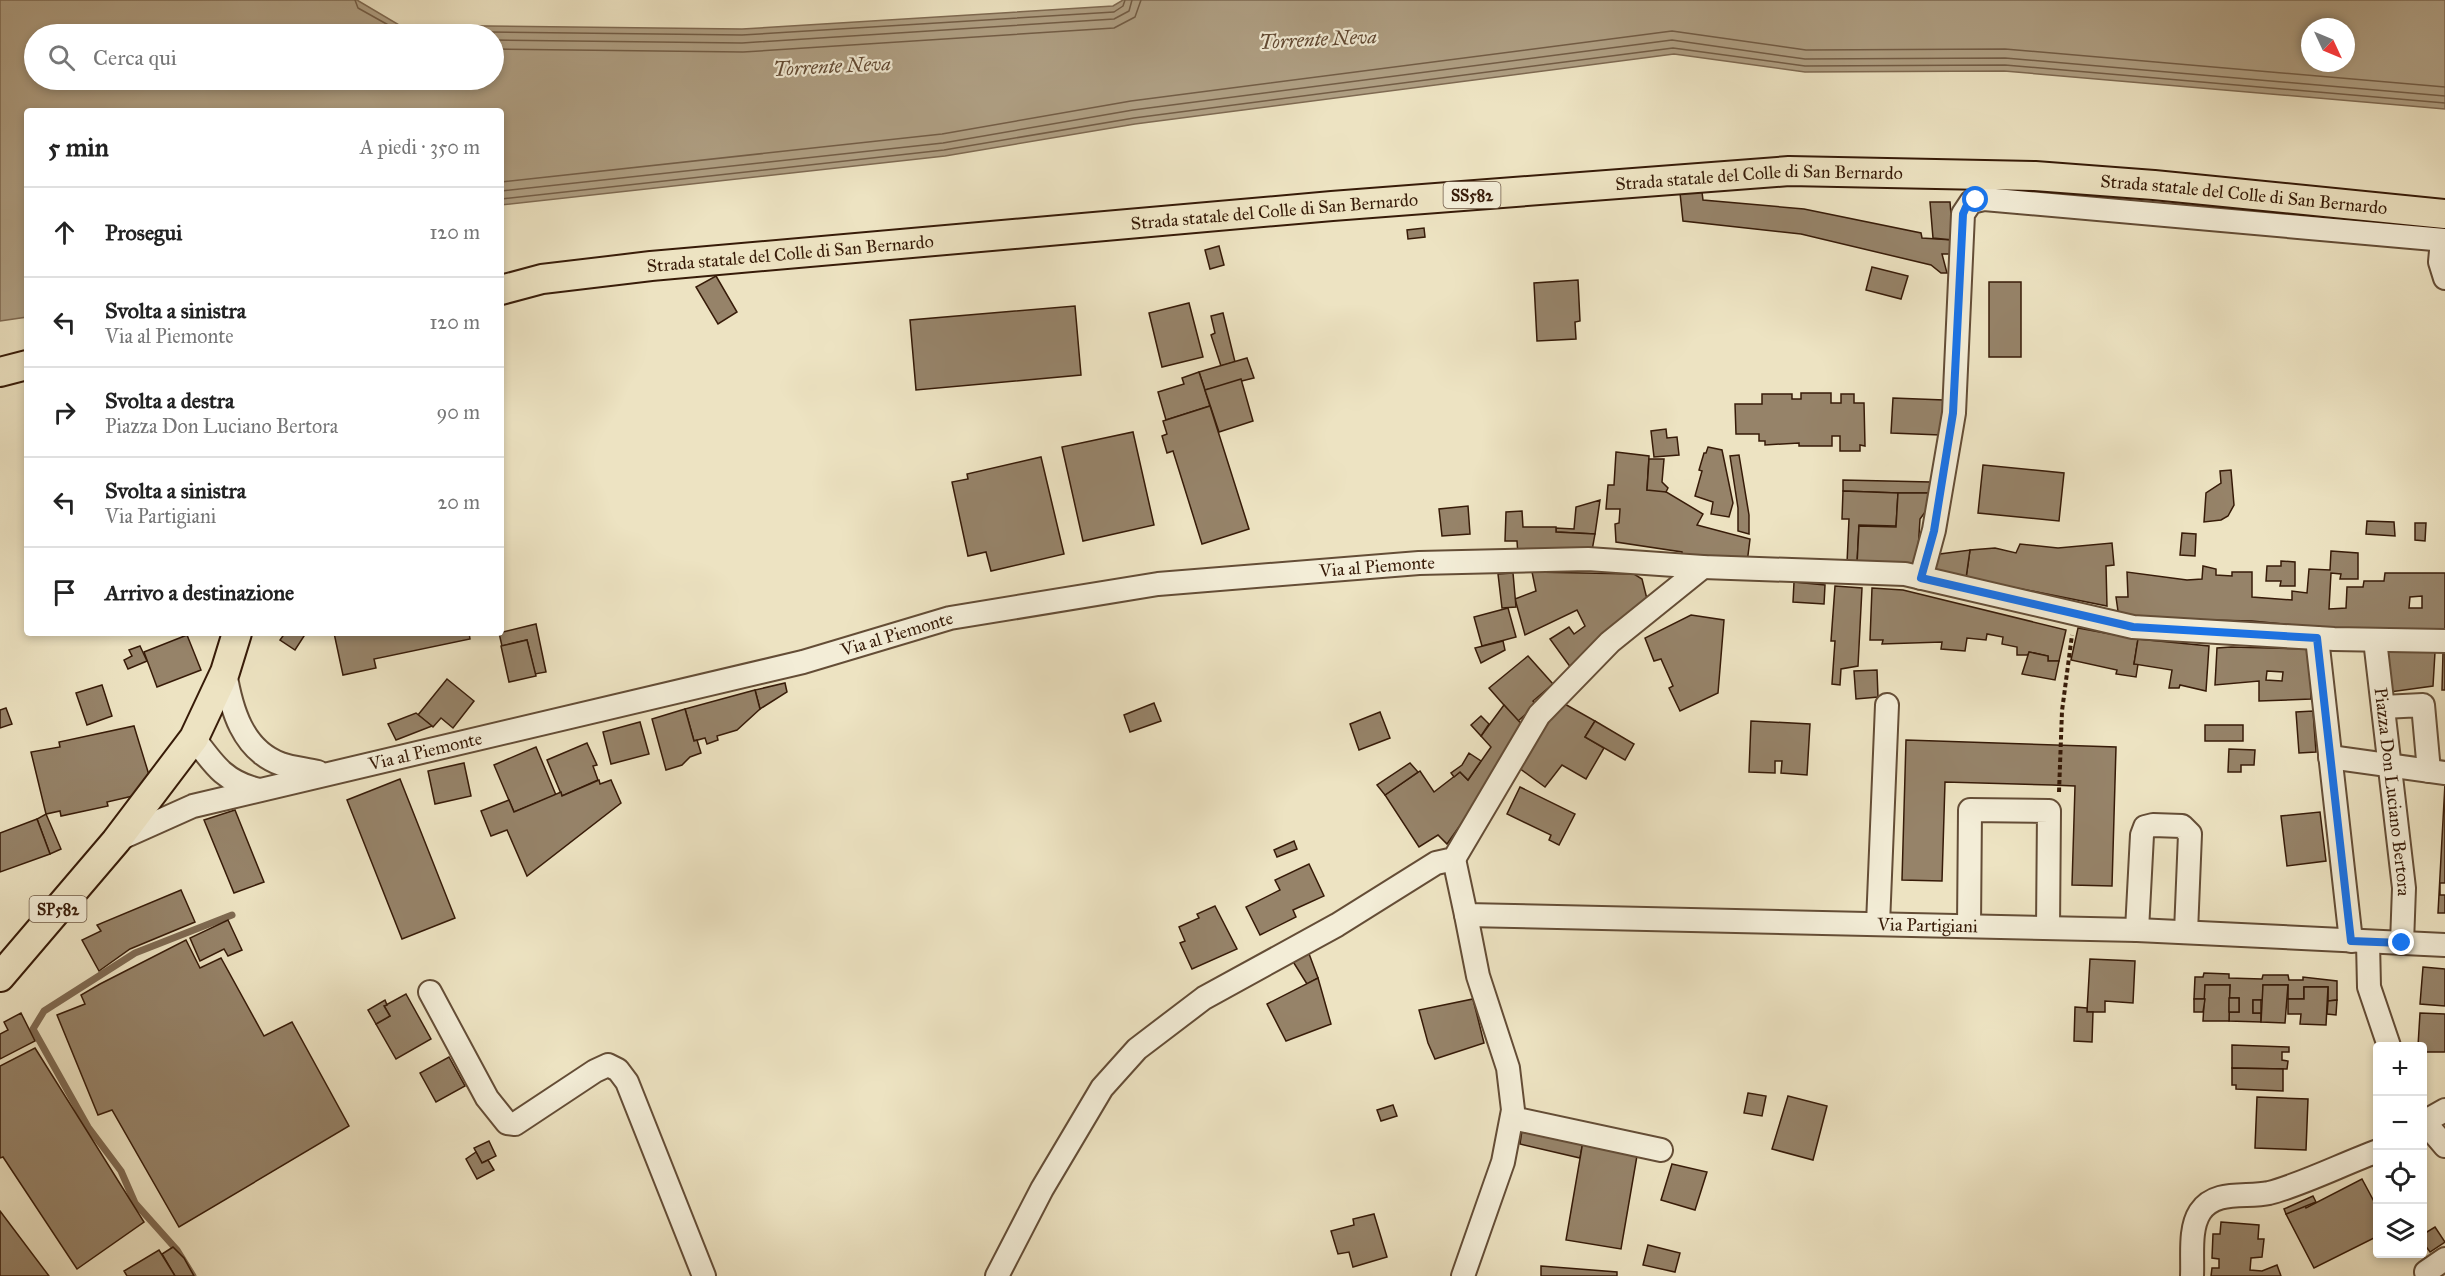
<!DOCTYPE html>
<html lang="it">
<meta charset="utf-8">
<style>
:root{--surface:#fff;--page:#f2f2f2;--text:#222;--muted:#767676;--line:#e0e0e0}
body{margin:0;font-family:"IM FELL Great Primer",serif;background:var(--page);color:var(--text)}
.controls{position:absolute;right:18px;bottom:18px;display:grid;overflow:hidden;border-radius:6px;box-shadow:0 3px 9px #0003}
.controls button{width:54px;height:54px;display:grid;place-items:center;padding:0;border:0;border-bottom:2px solid var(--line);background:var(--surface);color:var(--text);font:30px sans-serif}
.compass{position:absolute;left:2301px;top:18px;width:54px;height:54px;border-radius:50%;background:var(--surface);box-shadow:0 3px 9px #0003;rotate:134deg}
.stop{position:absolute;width:18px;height:18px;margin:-14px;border:4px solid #1a73e8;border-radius:50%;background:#fff}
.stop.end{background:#1a73e8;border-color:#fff;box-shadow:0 2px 6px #0008}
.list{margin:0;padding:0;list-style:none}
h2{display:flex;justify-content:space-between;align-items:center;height:78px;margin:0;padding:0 24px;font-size:26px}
h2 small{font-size:20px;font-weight:400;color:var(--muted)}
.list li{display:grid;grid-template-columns:39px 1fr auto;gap:18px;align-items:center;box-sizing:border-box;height:90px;padding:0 24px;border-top:2px solid var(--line)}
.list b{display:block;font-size:22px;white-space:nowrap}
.list p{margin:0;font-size:20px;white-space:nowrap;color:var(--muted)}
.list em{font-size:20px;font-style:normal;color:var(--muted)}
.icon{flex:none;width:33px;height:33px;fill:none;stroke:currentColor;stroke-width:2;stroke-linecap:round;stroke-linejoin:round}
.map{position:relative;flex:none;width:2445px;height:1276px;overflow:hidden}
.search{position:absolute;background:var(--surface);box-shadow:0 3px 9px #0003;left:24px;top:24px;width:480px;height:66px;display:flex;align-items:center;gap:15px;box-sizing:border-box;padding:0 21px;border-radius:33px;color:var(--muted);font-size:22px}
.panel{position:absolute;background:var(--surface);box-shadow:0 3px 9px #0003;left:24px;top:108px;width:480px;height:528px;border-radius:6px}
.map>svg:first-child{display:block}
</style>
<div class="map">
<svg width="2445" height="1276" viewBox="0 0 2445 1276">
<rect width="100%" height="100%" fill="#ede3c2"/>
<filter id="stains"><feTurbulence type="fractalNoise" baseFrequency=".00333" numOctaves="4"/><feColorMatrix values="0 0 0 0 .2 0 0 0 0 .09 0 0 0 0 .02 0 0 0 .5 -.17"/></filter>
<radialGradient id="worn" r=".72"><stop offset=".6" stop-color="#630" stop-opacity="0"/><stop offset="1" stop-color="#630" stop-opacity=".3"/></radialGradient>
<path fill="#af9f83" stroke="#7f6a52" stroke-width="1.5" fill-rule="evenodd" d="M0,0h357l42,25 343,4 371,-23 10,-6h1322v109l-441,-38 -199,1 -131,-18 -539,70 -190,32 -444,49v-94h-474v206l-27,4zM2310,27h36v36h-36zM34,34h460v46h-460z"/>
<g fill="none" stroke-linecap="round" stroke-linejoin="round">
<g stroke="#735d46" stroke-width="1.5">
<path d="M355,0l3,8 41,23 343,4 372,-23 9,-6 2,-6"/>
<path d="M494,40l248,3 372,-24 15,-8 3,-11"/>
<path d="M494,49l249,3 371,-24 21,-11 6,-17"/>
<path d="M501,182l441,-48 189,-33 541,-70 134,19 199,-1 440,38"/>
<path d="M501,191l442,-48 190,-33 539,-70 133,19 200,-1 440,38"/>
<path d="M501,199l443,-49 190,-32 539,-70 132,18 200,-1 440,38"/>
</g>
<path stroke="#7f6a52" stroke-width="7" d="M193,1276l-16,-26 -42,-47 -14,-32 -33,-44 -55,-98 11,-18 91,-58 97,-38"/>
</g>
<g fill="#968369" stroke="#371b08" stroke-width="1.5" fill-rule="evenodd">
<path d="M1702,192l1,8 101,9 117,24 1,5 31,2 2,14h-13l5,19h-6l-10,-8 -130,-31 -118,-13 -3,-28z"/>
<path d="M1930,202h20l3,38 -20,-2z"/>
<path d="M1424,228l1,9 -17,2 -1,-9z"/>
<path d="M1219,246l5,19 -14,4 -5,-19z"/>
<path d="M1872,267l36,9 -7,23 -35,-9z"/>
<path d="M716,276l21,36 -19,12 -22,-37z"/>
<path d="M1578,280l2,41 -5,1 1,17 -39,2 -3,-58z"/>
<rect x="1989" y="282" width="32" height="75"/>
<path d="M1189,303l14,54 -41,10 -13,-54z"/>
<path d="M1075,306l6,69 -165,15 -6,-70z"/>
<path d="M1223,313l12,49 -14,4 -10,-31 4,-2 -4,-17z"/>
<path d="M1247,358l7,20 -49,12 -6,-18z"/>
<path d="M1199,372l11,34 -44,14 -8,-28 26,-8 -2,-6z"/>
<path d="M1241,379l12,42 -34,11 -14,-42z"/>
<path d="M1801,393h30v10h10v-9h13v9h10l1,43 -5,-1v6h-20v-15h-8v10h-33v-3l-34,2v-4h-6v-7h-23l-1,-30h27v-10h30v5h9z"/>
<path d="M1893,398l51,2 -4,35 -49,-2z"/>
<path d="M1210,406l39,123 -47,15 -29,-93 -6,2 -5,-17 5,-2 -4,-13z"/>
<path d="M1666,429l1,9 10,-1 2,18 -25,2 -3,-26z"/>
<path d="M1133,432l21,93 -71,16 -21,-94z"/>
<path d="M1708,447l14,3 11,53 -4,14 -18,-3 2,-12 -18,-6 7,-25 -3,-1 5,-17h2z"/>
<path d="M1616,452l33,4 -2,34h16l40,24 -6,11 53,14 -3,24 -65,-7v-4l-66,-10 -1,-18 4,-1 1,-14h-14l2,-24h6z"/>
<path d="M1739,455l10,60v19l-11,-3v-23l-8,-52z"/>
<path d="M1041,457l23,97 -73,17 -5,-19 -18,4 -16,-74 16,-3 -1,-5z"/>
<path d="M1649,459h15l-2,23 6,6 -2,4 -19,-2z"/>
<path d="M1983,465l81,8 -5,48 -81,-8z"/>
<path d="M2231,470l3,35 -6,11 -7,4 -17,2 2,-29 15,-10 -1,-12z"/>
<path d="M1843,480l88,2 -2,11h-31l-55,-2z"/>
<path d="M1843,491l55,2 -2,33 -37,-1 -2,39 -10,-1 2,-44h-7z"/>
<path d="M1898,493h31l-1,15 -8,11 -3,48 -60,-3 2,-38 37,1z"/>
<path d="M1600,500l-5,34 -39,-2v-4l18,1 2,-22z"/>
<path d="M1468,506l2,28 -28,2 -3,-27z"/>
<path d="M1522,511l1,16h33v5l39,2 -4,22 -73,-1 -1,-14h-12l1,-29z"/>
<path d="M2367,521l27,1 1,14 -29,-2z"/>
<path d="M2415,523h11l-1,18 -10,-1z"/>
<path d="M2182,533l14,1 -1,22 -15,-1z"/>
<path d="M2112,543l2,22 -8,1 1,40 -141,-28 4,-28 25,-2 21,5 4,-9 38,4z"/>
<path d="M1970,550l-4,28 -36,-7 2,-16z"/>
<path d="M2331,551l27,2v26h-18l1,-5 -10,-1 -2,36 17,-1 1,-21h16l1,-6h20l1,-8h60v59l-119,-4 -74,-7 -133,-3 -3,-21h12l-1,-25 60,8 15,-1 1,-13 13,3v6l16,1v-4h20v25l40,3v-9l15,2 2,-24 21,1zM2422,596v12h-13l1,-11z"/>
<path d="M2281,561l14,1v24h-15l1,-5h-15l1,-15h14z"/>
<path d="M1532,572l102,2 8,5 6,24 -77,65 -21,-29 19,-12 5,7 11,-8 -8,-16 -52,25 -10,-36 21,-8z"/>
<path d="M1513,573l3,34 -14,1 -4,-34z"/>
<path d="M1794,582l31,3 -1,19 -31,-2z"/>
<path d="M1835,586l27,2 -4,78 -17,3 -1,16 -8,-1 3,-43h-4z"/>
<path d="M1872,588l31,2 163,40 -7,31h-11v-5l-19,-4 -1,3h-11v-8l-15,-3 1,-7 -16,-3 -1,6 -19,-2 -2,13 -24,-2 1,-7 -60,2 1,-4h-13z"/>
<path d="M1508,608l8,29 -34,9 -8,-29z"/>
<path d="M1691,615l33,5 -6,73 -38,18 -11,-23 4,-2 -12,-27 -7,2 -9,-23z"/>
<path d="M536,624l10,48 -11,2 -8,-34 -25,6 -3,-13z"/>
<path d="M2078,628l60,11 -4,25h4l-2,13 -20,-3 1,-4 -46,-10z"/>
<path d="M285,633h21l-11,17 -15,-10z"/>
<path d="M334,633h135l1,6 -96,20 2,9 -33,7z"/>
<path d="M187,635l14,35 -44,17 -13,-35z"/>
<path d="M2138,639l71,7 -3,45 -26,-6 -1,3h-10l3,-18 -38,-6z"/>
<path d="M527,640l9,36 -27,6 -8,-36z"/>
<path d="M1503,641l2,9 -24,13 -6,-15z"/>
<path d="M140,646l7,15 -19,8 -4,-9 8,-4 -3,-6z"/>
<path d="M2231,647l79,2 1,50 -52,2v-20l-44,4 2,-37zM2267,671l16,1 -1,9 -16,-1z"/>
<path d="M2386,651l49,1 -2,34 -43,6z"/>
<path d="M2029,652l19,4v5h11l-4,19 -33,-6z"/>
<path d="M2443,652h2v38h-3z"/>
<path d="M1528,656l25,28 -20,17 3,4 -18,16 -29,-33z"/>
<path d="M1877,670l1,27 -22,2 -2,-28z"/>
<path d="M447,679l27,22 -21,27 -12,-10 -8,9 -15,-12z"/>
<path d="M785,683l2,9 -27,17 -5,-19z"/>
<path d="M102,685l10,31 -25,9 -11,-32z"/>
<path d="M755,690l5,19 -23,21 -20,6 1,4 -11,4 -2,-6 -11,3 -9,-32z"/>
<path d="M1154,703l7,18 -31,11 -6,-17z"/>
<path d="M1563,703l32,18 -10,16 19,11 -18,31 -24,-14 -17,22 -30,-22z"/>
<path d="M1504,705l23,25 -80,114 -9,-9 -19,12 -34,-52 35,-24 14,21 26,-20 8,8 23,-33 -10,-11z"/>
<path d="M6,708l6,16 -12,4v-18z"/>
<path d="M685,709l9,32 3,-1 4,13 -11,4 -8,8 -16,5 -14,-51z"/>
<path d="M2313,711l3,41 -17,1 -3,-41z"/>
<path d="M1380,712l10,26 -31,12 -9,-26z"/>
<path d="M416,713l16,13 -36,14 -8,-16z"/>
<path d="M1481,716l8,8 -8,12 -10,-11z"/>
<path d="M1595,721l39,23 -9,16 -40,-23z"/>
<path d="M1751,721l59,3 -3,51 -26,-2 1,-12h-7v12l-26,-1z"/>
<path d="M640,722l9,32 -38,10 -8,-32z"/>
<rect x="2205" y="725" width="38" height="16"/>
<path d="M134,726l15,49 -12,20 -30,7 1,4 -47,10 -1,-5 -14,3 -15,-62 29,-5 -1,-5z"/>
<path d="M1906,740l210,7 -4,139 -40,-1 3,-99 -23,-1 -107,-3 -3,99 -40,-1z"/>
<path d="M587,743l10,22 -4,1 5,14 -36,16 -15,-36z"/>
<path d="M536,747l20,48 -42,17 -20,-47z"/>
<path d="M2229,749l26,1 -1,15h-13v7h-13z"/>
<path d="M1469,753l12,8 -13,19 -8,-8 -6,5 -3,-4 11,-8z"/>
<path d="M464,763l7,33 -36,8 -7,-33z"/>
<path d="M1410,763l8,9 -33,23 -8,-10z"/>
<path d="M400,779l55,139 -53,21 -55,-139z"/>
<path d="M599,780l1,4 11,-4 10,23 -94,73 -20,-46 -16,6 -10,-25 28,-11 5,12 47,-20 1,4z"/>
<path d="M2445,783v100h-5v12h5v18h-7z"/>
<path d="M1520,787l55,27 -16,31 -10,-5 2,-5 -44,-21z"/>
<path d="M235,810l29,72 -30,11 -30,-73z"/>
<path d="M2320,812l6,49 -39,5 -6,-50z"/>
<path d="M46,814l15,35 -11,5 -13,-35z"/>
<path d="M37,819l13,35 -50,18v-39z"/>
<path d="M1294,841l3,8 -20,8 -3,-7z"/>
<path d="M1309,864l15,32 -31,14 3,7 -36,18 -14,-28 34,-17 -5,-10z"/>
<path d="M181,890l14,32 -65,27 -31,22 -17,-31 19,-9 -4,-6z"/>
<path d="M1215,906l22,43 -45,20 -12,-26 5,-2 -6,-14 20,-9 -2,-4z"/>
<path d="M228,920l14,30 -14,6 -4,-7 -24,12 -10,-23z"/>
<path d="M186,940l14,28 21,-10 43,78 28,-14 57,104 -170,101 -67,-117 -14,5 -41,-100 28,-11 -4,-9 19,-11z"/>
<path d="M1308,951l10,27 -11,6 -15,-24z"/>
<path d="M2090,959l45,2 -2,42 -28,-2v11h-18z"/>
<path d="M2423,967l22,2v37l-25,-2z"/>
<path d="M2204,973l25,1v4l33,1 1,-4h25l1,5h14v-3l34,4v19l-9,1v-14h-24v12h-16v-14h-25v15h-10v13h8v9l-32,-1v-9h10v-14h-10l1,-13h-25v14h-11l1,-22h8z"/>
<path d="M1318,978l13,46 -45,17 -19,-37z"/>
<path d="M2205,985h25l-1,36h-26z"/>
<path d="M2263,985h25l-3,38 -24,-1z"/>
<path d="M2304,987h24l-2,38 -26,-1 1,-10h-13v-15h16z"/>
<path d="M406,994l25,45 -35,20 -20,-35 14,-8 -6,-10z"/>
<rect x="2229" y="998" width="10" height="14"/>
<path d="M1473,999l11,44 -49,16 -7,-16 -9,-33z"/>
<path d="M2194,999h11l-2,13h-9z"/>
<path d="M385,1000l2,5 -3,1 6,10 -14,8 -8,-14z"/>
<rect x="2253" y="1000" width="8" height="13"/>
<path d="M2337,1000l-1,15 -9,-1 1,-13z"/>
<path d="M2075,1007l12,1v4h6l-1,30 -18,-1z"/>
<path d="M21,1013l14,28 -35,18v-25l8,-4 -4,-8z"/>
<path d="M2420,1013l25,1v38h-23v-6h-4z"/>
<path d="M2232,1045l57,2v5h-7v8l6,1 -1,8 -55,-1z"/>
<path d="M35,1048l109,174 -67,47 -74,-112 -3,1v-92z"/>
<path d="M449,1057l16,29 -29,16 -16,-29z"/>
<path d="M2232,1068l51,1v22l-47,-2v-4h-4z"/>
<path d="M1748,1093l18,3 -4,20 -18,-3z"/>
<path d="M1788,1096l39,10 -14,54 -41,-11z"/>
<path d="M2257,1097l51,2 -2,51 -51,-2z"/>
<path d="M1393,1105l4,11 -16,5 -4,-11z"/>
<path d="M1523,1124l61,12 -4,22 -60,-14z"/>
<path d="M489,1141l7,15 -14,7 -8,-15z"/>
<path d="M1583,1141l55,9 -17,99 -55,-9z"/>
<path d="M476,1152l6,11 6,-3 6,10 -17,9 -11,-20z"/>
<path d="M1672,1164l35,8 -12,38 -34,-10z"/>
<path d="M2362,1179l16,30v27l-64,32 -28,-54 19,-9 1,3z"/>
<path d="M2313,1196l3,6 -30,12 -2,-5z"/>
<path d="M0,1211l49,65h-49z"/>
<path d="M1374,1214l13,43 -34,10 -4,-15 -11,2 -7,-23 23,-6 -1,-6z"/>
<path d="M2221,1222l38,3 -1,14h6l-2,18 -11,1 -1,12 12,1 15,-6 4,11h-70l1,-8h7v-9l-7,-1 1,-24h7z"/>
<path d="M2435,1227l10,15 -15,10 -8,-11v-6z"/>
<path d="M1648,1245l32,8 -5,19 -32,-7z"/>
<path d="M173,1247l11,11 10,18h-19l-13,-22z"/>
<path d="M159,1250l16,26h-48l-3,-5z"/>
<path d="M1541,1266l76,6v4h-76z"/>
</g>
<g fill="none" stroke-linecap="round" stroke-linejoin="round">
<g stroke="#644d36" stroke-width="26">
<g id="minor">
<path d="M2442,240l-2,22 5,16"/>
<path d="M1921,578l13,-48 20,-117 9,-199 8,-12 13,-3 461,41"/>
<path d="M2317,638l34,303"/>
<path id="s1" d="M2375,640l29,248 -2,55"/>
<path d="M225,672c6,36 17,78 56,92 11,4 25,5 37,8"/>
<path d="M2383,707l40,-2 6,66"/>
<path d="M194,738c20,27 31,44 65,52"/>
<path d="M2330,757l115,16"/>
<path id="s2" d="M117,840l76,-34 610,-144 147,-44 208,-34 261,-21 169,-4 115,8 202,7 228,53 201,12 111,2"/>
<path id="s3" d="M1454,859l12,56 671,15 308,15"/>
<path d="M1878,924l9,-219"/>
<path d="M1969,926l1,-116 79,1 -1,117"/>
<path d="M2137,930l5,-95 3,-8 8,-2 29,1 8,8 -4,98"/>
<path d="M2368,942l1,45 20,59"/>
<path d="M430,992l57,106 20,25 8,1 80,-53 13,-6 10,5 9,12 77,194"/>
<path d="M1512,1118l149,32"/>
<path d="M2422,1119l23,27"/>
<path d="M2422,1123l23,-13"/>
<path d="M2426,1272l19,-13"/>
<path d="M997,1276l45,-87 60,-101 35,-39 67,-51 133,-73 99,-62 18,-4 85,-144 71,-73 93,-75"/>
<path d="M1463,1276l40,-114 10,-52 -5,-42 -30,-92 -12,-61"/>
<path d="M2192,1276c1,-20 -3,-47 8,-64 15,-23 46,-14 69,-19 32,-8 76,-30 109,-42"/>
</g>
</g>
<g stroke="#371b08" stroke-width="32">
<g id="major">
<path id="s4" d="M501,290l41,-11 109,-13 681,-60 457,-35 246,5 119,9 291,29"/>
<path d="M0,372l27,-7"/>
<path d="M0,977l116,-136 78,-103 31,-66 12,-39"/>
</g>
</g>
<path stroke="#371b08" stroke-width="4" stroke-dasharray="4.5 3" stroke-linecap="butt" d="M2059,792l3,-81 10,-76"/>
<use href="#minor" stroke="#f3edd7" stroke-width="22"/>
<use href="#major" stroke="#ede3c2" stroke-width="28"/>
</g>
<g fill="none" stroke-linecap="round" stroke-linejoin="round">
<path stroke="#1a73e8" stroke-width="8" d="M1976,200l-10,7 -3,7 -10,199 -19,118 -13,47 212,49 184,11 34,303 51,2"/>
</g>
<g text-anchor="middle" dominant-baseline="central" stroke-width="4.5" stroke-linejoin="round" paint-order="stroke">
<g fill="#f3edd7" stroke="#6f5a46" stroke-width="1.5">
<rect x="1443.5" y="182" width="57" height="26" rx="4.5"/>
<rect x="29.5" y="896" width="57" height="26" rx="4.5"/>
</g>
<g font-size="16" font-weight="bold" fill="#371b08">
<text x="1472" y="195">SS582</text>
<text x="58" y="909">SP582</text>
</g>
<g font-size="18" fill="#371b08" stroke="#f3edd7">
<text stroke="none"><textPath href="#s4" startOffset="1264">Strada statale del Colle di San Bernardo</textPath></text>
<text stroke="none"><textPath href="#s4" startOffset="1750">Strada statale del Colle di San Bernardo</textPath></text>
<text stroke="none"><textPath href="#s4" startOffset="778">Strada statale del Colle di San Bernardo</textPath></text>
<text stroke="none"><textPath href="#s4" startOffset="292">Strada statale del Colle di San Bernardo</textPath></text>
<text stroke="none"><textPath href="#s2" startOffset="1294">Via al Piemonte</textPath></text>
<text stroke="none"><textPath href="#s2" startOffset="808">Via al Piemonte</textPath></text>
<text stroke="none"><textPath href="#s2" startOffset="322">Via al Piemonte</textPath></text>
<text stroke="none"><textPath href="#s1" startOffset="153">Piazza Don Luciano Bertora</textPath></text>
<text stroke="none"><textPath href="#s3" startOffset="519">Via Partigiani</textPath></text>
</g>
<g font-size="20" font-style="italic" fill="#614933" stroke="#f3edd7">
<text transform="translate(1318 39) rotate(-3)">Torrente Neva</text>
<text transform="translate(832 66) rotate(-3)">Torrente Neva</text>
</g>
</g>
<rect width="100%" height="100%" filter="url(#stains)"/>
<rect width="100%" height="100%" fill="url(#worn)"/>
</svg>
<div class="controls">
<button>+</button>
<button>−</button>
<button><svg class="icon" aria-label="locate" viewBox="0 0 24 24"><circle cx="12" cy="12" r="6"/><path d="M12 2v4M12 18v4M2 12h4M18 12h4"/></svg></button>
<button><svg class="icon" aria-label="layers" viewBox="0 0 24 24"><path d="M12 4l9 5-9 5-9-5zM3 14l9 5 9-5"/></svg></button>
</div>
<svg class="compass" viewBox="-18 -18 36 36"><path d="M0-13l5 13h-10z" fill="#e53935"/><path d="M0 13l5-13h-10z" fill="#767676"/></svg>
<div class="stop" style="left:1976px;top:200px"></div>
<div class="stop end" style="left:2402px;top:943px"></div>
<div class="search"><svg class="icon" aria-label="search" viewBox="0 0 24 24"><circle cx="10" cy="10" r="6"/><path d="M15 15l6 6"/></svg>Cerca qui</div>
<section class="panel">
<h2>5 min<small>A piedi · 350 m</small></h2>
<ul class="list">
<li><svg class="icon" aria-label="ahead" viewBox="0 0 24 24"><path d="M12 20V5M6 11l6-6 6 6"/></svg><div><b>Prosegui</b></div><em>120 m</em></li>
<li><svg class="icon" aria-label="left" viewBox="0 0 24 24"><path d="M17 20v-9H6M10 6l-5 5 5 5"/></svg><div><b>Svolta a sinistra</b><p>Via al Piemonte</p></div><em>120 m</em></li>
<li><svg class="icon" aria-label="right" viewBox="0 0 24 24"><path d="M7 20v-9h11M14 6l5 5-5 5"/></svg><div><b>Svolta a destra</b><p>Piazza Don Luciano Bertora</p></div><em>90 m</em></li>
<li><svg class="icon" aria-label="left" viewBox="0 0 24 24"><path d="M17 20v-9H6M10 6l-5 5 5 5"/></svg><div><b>Svolta a sinistra</b><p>Via Partigiani</p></div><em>20 m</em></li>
<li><svg class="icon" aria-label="arrive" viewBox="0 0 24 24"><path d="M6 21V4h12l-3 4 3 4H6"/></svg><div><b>Arrivo a destinazione</b></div></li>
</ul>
</section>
</div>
